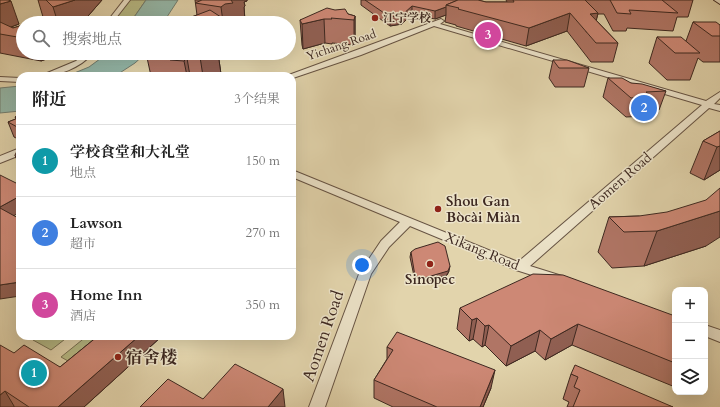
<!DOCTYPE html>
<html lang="zh">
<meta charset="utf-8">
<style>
:root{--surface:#fff;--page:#f6f6f6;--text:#222;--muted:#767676;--line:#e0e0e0;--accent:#8f2418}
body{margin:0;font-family:Cardo,"Noto Serif SC",serif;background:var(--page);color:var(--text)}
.controls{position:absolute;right:12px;bottom:12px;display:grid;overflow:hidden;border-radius:8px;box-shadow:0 4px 16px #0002}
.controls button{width:36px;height:36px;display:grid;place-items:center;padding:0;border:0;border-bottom:1px solid var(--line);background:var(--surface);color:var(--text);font:20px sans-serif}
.you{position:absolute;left:362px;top:265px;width:14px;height:14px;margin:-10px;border:3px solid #fff;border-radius:50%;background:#1a73e8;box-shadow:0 0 0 6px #1a73e833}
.badge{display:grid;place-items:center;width:26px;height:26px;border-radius:50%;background:var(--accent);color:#fff;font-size:13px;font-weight:700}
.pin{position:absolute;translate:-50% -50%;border:2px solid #fff;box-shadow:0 1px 4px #0006}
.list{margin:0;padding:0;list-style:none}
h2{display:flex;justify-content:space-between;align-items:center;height:52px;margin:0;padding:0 16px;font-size:17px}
h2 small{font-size:13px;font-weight:400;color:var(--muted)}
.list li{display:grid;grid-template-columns:26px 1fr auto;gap:12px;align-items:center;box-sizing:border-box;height:72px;padding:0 16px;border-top:1px solid var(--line)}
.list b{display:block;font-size:15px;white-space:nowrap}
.list p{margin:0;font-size:13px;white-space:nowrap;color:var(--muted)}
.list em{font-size:13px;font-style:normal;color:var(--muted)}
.icon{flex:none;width:22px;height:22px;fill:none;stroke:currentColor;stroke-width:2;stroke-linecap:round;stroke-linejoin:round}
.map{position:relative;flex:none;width:720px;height:407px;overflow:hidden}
.search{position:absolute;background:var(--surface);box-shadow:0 4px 16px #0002;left:16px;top:16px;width:280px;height:44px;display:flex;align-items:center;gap:10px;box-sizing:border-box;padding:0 14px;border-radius:22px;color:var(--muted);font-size:15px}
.panel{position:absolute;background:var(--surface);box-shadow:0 4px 16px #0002;left:16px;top:72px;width:280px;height:268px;border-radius:12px}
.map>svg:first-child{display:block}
</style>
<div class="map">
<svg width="720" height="407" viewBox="0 0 720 407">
<rect width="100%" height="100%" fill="#e2d4ac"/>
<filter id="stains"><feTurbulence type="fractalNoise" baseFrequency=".005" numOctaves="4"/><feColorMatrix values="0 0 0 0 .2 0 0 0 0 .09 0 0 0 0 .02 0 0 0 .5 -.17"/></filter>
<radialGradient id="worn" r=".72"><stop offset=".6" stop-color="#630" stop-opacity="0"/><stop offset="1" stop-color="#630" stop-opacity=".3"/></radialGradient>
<g fill="#b8bb86" stroke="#7a7253">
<path d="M130,0h16l-16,23h-18z"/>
<path d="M39,336h30l-18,14 -18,-10z"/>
<path d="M87,336h31l-38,32 -19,-11z"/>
</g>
<g fill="#95b8a9" stroke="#727e72">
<path d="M146,0h32l-15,23h-33z"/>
<path d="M108,53h38l-11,10 -20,13h-48l22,-9z"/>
<path d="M20,86v25l-20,2v-25z"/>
</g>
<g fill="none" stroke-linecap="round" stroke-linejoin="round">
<g stroke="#665343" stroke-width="2">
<g id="minor">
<path d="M124,0h6l-18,23h-6z"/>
<path d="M441,19l3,2 -4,3 266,77 14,-9v6l-6,6 6,1v6l-11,-3 -179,158 32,10 1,3 -1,3 -5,1 -41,-13 -106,-44 -21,21 -18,27 -46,133h-16l50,-133 22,-33 19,-19 -108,-45v-7l226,92 184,-157 -268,-79 -73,29 -68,23 -1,-2h-6z"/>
<path d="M85,53h8c-13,15 -34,23 -53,23l36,-15z"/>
<path d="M0,77l20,1v4l-20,-1z"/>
<path d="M20,148v7l-20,8v-7z"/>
<path d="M705,325l15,5v12l-15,-6z"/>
</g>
</g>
<g stroke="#3d2820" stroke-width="2">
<path id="secondary" d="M714,0h6v4z"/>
</g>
<use href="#minor" fill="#ece3c9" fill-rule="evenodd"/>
<use href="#secondary" fill="#ece3c9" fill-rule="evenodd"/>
</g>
<g fill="#b07565" stroke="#3d2820">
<path d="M0,0l19,24 -8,3 2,1 10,-3v28h33l1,2 -16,6 -41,-8z"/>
<path d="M38,0h64l-20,23h-53l16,-5 -2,-1z"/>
<path d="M195,0h52v1l-3,1 1,4 -1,1 1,14 -8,2h-55l-1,-2 16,-6z"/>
<path d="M361,0h117l8,2h21l-1,-2h187l-5,17h-11l-4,14 -46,-3 -1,3h-13l-9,-17h-6l-2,6 22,23 -5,19h-22l-24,-31 -41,15 -70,-20v-1l-11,-3 1,-7 -11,4 -23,-5 -10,10 -12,2 -29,-21z"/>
<path d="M348,14l7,2v24l-1,5 -22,-2v1l-7,-1 -22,6 -1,-4 -2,-25z"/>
<path d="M693,22l27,3v37h-17l-5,-4 -8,22h-23l-18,-17 8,-26 29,4z"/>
<path d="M146,53h72l3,21 -7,2h-63z"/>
<path d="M553,60l36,8 -5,19h-29l-6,-9z"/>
<path d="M608,78l58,13 -7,19 -12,1 -2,5 -19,1 -23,-20z"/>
<path d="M20,115v25l-6,-3 -6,-15 8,-3 -1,-2z"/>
<path d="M720,131v39l-16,10 -14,-7 13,-32z"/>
<path d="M20,150v18l-5,-13z"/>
<path d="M639,216l67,30 -62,20 -32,2 -14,-16 11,-35z"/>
<path d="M411,252l38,19 -2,4 -24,8 -8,-2 -5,-24z"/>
<path d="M460,308l215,8v71l-103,-42 -27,15 -10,-9 -29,15 -21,-21 -3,2 -9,-8 -4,2 -12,-12z"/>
<path d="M98,336h63v1l-77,70h-84l14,-54 46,14z"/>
<path d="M387,347l104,41 -8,19h-90l-19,-9v-18l13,-21z"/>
<path d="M571,374l102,33h-106l2,-5 -6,-3z"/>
</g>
<g fill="#905f52" stroke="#3d2820">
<path d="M75,0h27l-20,23h-24l-5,-16z"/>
<path d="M226,0h21v1l-3,1 1,4 -1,1 1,14 -8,2h-19l5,-1 -2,-15z"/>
<path d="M11,1l8,23 -19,7v-27z"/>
<path d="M412,6v8l-10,10 -12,2v-9z"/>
<path d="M446,7v8l-11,4v-8z"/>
<path d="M570,13l-3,18 -41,15 3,-18z"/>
<path d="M598,13l-4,18 -8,1 4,-18z"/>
<path d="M355,16v24l-1,5v-25z"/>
<path d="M324,19l1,24 -22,6 -1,-25z"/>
<path d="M38,53h18l1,2 -16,6z"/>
<path d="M195,53h23l3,21 -7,2h-11l-3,-19z"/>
<path d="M187,58l3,18h-3l-3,-15z"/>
<path d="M720,146v24l-16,10 13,-33z"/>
<path d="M20,196v16l-15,9 -5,-12v-2z"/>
<path d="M720,211v26l-14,9 -62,20 13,-35z"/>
<path d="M450,266l-1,5 -2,4 -24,8 1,-5z"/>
<path d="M20,282v14l-20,3v-14z"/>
<path d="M477,318l-4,21 -4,2 3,-21z"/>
<path d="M578,324l-6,21 -27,15 6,-21z"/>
<path d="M489,325l-4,20 -3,2 3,-21z"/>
<path d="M540,330l-5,21 -29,15 5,-20z"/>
<path d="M139,336h22v1l-77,70h-26z"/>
<path d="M495,370l-4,18 -8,19h-3z"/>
<path d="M283,389l2,18h-17z"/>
<path d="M5,391l9,15v1h-14v-12z"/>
</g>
<g fill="#cd8875" stroke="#3d2820">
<path d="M0,0h8l3,1 -11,3z"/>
<path d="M46,0h29l-22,7z"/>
<path d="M202,0h30h-1l2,3 -8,1 -4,3 -26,-4z"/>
<path d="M365,0h93l-12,5v2l-11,4 -23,-5 -10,9 -12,2z"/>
<path d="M458,0h20l8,2h28l-1,-2h72l13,13 -8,1 28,29h-22l-26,-30 -41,15 -71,-19 1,-1 -13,-3z"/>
<path d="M610,0h52l16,13 -49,-3 2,4 -14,-1z"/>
<path d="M327,8l8,2 10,-1 3,5 7,2 -1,4 -23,-2 1,1h-8l-22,5 -2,-4z"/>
<path d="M210,10l17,11 -9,2h-31l-6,-2z"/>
<path d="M47,17l19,5 -3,1h-34z"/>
<path d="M0,22l13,6 10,-3v13l-23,-4z"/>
<path d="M693,22h23l4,3v11h-8z"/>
<path d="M657,37h24l19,16h-25z"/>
<path d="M159,53h37l4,4 -13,1 -3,3 -14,-1 3,-3h-16l-1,-3z"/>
<path d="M553,60h14l22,8h-30z"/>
<path d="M608,78h14l9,5 11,1 24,7 -20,1 5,4 -20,2z"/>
<path d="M20,115v12l-1,1 -11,-6 10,-4 -3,-1z"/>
<path d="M720,131v15l-3,1 -14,-6z"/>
<path d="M20,150v10l-4,-2 -1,-3 2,-4z"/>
<path d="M0,175l20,10v11l-20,11z"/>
<path d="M720,188v23l-63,20 -33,1 -15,-15 30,-1 28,-4 39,-12z"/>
<path d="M0,208l20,11v63l-20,3z"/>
<path d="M438,242l7,4 5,20 -2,5 -24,7 -9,-2 -4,-24 4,-3z"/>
<path d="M533,274l30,1 112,41v47l-97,-39 -27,15 -11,-9 -29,16 -22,-21 -4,1 -8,-8 -5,2 -12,-12z"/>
<path d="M397,332l98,38 -15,37h-43l-63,-27 19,-30 -6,-3z"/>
<path d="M98,336h41l-81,71h-29l-24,-16 -5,4v-50l14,8 10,-8 36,22z"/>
<path d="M235,364l48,25 -15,18h-128l28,-28 35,20z"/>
<path d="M575,365l98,42h-100l7,-17 -6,-3 4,-10 -7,-3z"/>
</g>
<g fill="#8f2418" stroke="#ece3c9" stroke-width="1.5">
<circle cx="375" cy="18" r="4"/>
<circle cx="438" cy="209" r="4"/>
<circle cx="430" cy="264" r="4"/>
<circle cx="118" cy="357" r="4"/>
</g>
<g text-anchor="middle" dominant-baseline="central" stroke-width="3" stroke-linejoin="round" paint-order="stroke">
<g font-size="12" font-weight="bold" fill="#3d2820" stroke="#ece3c9" text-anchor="start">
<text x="383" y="18">江宁学校</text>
</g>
<g font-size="12" fill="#3d2820" stroke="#ece3c9">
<text transform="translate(341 45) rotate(-19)">Yichang Road</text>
</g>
<g font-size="14" fill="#3d2820" stroke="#ece3c9">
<text transform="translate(620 181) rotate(-41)">Aomen Road</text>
<text transform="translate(482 251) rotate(22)">Xikang Road</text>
</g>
<g font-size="14" font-weight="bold" fill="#3d2820" stroke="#ece3c9" text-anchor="start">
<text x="446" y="201">Shou Gan<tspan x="446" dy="16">Bòcài Miàn</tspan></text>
<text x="430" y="279" text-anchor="middle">Sinopec</text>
</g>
<g font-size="17" fill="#3d2820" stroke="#ece3c9">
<text transform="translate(323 336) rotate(-71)">Aomen Road</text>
</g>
<g font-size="17" font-weight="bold" fill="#3d2820" stroke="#ece3c9" text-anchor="start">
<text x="126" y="357">宿舍楼</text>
</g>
</g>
<rect width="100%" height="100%" filter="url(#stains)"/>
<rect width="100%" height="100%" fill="url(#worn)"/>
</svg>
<div class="controls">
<button>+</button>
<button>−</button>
<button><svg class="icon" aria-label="layers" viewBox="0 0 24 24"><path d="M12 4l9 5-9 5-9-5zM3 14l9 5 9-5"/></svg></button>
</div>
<div class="you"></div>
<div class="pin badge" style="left:34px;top:373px;background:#0f9aa8">1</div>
<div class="pin badge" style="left:644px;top:108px;background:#3f7fe0">2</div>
<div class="pin badge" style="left:488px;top:35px;background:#d1479c">3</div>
<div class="search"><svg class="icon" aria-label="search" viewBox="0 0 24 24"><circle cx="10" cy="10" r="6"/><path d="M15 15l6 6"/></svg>搜索地点</div>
<section class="panel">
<h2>附近<small>3个结果</small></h2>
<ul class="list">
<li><span class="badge" style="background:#0f9aa8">1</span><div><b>学校食堂和大礼堂</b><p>地点</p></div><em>150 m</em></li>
<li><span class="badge" style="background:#3f7fe0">2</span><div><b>Lawson</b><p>超市</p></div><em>270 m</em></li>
<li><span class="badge" style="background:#d1479c">3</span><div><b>Home Inn</b><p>酒店</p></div><em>350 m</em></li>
</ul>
</section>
</div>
